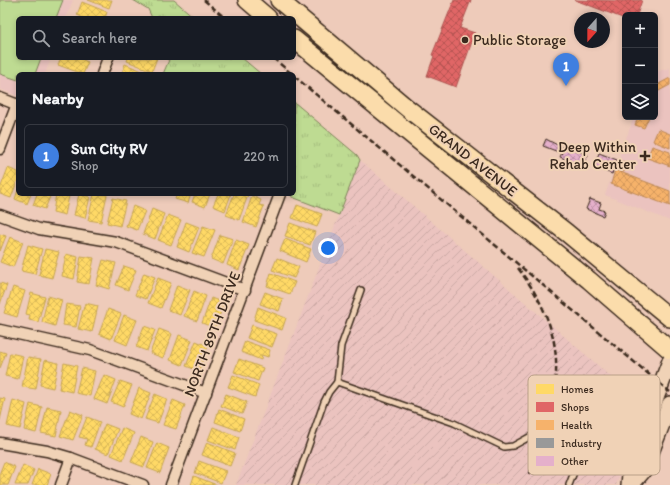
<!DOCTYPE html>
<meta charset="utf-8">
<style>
:root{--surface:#171b24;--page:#242831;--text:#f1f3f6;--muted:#9ea1a6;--line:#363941;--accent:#1a73e8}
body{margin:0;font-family:Itim,sans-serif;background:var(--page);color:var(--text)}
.controls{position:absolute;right:12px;top:12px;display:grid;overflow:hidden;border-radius:6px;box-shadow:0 2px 6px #0003}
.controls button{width:36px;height:36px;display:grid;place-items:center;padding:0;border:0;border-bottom:1px solid var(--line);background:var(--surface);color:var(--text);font:20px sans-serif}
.compass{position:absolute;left:574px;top:12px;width:36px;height:36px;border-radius:50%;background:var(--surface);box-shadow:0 2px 6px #0003;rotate:201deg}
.you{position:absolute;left:328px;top:248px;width:14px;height:14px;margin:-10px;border:3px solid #fff;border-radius:50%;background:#1a73e8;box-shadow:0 0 0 6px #1a73e833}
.badge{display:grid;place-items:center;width:26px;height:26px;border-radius:50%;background:var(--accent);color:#fff;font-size:13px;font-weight:700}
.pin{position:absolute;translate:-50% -33px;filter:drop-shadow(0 1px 2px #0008)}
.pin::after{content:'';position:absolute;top:21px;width:14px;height:12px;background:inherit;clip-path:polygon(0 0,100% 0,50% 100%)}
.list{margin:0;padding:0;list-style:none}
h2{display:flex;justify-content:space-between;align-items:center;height:52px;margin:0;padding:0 16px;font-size:17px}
h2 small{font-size:13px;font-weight:400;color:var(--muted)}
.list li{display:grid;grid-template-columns:26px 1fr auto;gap:12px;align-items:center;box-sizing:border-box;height:64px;margin:0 8px 8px;padding:0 8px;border:1px solid var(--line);border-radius:6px}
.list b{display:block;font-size:15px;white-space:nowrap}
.list p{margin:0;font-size:13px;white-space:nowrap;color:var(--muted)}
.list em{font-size:13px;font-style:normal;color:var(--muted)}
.icon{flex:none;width:22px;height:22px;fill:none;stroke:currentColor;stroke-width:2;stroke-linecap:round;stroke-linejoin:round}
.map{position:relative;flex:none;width:670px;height:485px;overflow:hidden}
.search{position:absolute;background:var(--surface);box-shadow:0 2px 6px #0003;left:16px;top:16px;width:280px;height:44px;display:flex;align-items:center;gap:10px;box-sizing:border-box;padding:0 14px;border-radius:6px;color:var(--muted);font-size:15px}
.panel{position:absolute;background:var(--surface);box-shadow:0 2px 6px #0003;left:16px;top:72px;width:280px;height:124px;border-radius:6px}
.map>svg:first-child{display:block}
</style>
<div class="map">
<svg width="670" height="485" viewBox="0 0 670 485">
<defs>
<pattern id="industrial-furrows" width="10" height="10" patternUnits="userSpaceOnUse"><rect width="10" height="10" fill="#ebc3bf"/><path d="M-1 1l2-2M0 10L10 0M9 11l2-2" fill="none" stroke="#caa8a4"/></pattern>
<pattern id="park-tufts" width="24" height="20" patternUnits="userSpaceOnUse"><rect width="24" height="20" fill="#bedb92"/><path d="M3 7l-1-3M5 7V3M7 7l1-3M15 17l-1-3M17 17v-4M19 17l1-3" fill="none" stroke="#a4bc7d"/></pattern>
<pattern id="homes-cross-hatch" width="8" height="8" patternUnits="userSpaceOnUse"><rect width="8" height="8" fill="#ffd966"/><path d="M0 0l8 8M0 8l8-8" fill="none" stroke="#dbba58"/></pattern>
<pattern id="shops-cross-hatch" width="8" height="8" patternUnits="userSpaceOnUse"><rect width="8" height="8" fill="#e06666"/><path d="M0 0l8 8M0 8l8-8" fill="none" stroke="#b75453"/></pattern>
<pattern id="health-cross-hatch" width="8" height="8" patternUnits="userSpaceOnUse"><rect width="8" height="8" fill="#f6b26b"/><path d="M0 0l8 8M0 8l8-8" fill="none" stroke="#d4995c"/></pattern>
<pattern id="building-cross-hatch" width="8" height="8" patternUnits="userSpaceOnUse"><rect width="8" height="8" fill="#e5b0cb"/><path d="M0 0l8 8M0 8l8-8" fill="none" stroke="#bb8fa4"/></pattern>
</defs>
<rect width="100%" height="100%" fill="#eecbba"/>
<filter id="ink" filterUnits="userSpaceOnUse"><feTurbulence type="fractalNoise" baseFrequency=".025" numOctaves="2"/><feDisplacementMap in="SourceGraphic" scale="8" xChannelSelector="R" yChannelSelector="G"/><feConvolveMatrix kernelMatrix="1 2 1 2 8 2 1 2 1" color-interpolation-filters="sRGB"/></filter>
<g filter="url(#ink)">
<g fill="#ebc3bf">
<path d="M0,0h73l-7,18h-48v40h33l-6,16h-27v22l-18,-7z"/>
<path d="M670,68v153l-65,-26 29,-78h21v-45z"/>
</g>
<path fill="url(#industrial-furrows)" d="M360,160l285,246 -29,79h-380z"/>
<path fill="#bedb92" stroke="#7c8258" d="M0,0h63l-7,18h-38v40h23l-6,16h-17v6l-18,-6z"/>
<g fill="url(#park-tufts)" stroke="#7c8258">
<path d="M133,0h41l21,18h-43l-4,-9z"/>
<path d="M165,58h77l19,16h-98l6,-14z"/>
<path d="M294,102l63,53 3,5 -21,55 -47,-18 -2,-3h4z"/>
</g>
<g fill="url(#homes-cross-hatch)" stroke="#c4a450">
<path d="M88,0h24l-3,8z"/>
<path d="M82,2l25,10 -2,6h-21l-7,-3z"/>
<path d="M61,58h18l9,4 -5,12 -25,-9z"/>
<path d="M128,58h29l-5,13 -25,-10z"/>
<path d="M125,64l25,10 -28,-1z"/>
<path d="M8,168l10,4v7l-7,19 -11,-4v-5z"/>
<path d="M18,190v4h13l-4,10 -12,-5z"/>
<path d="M37,194h14l-6,15 -12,-4z"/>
<path d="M56,194l13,2 -4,19 -12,-3z"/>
<path d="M79,194l11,3 -5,21 -11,-3z"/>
<path d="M94,194l13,1 -6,27 -13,-2z"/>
<path d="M177,194h14l-3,9 -13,-4z"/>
<path d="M195,194h15l-5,13 -13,-5z"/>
<path d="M218,194h13l-6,17 -12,-5z"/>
<path d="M234,194l14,1 -9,25 -13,-5z"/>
<path d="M252,196l9,4 -2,5 5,1 -8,21 -13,-5z"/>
<path d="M113,198l13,3 -6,25 -13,-3z"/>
<path d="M297,205l25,9 -5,13 -25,-9z"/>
<path d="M133,206l12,5 -8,19 -11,-4z"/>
<path d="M152,209l12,5 -9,25 -12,-5z"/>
<path d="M168,215l13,5 -10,25 -13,-5z"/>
<path d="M186,222l13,5 -10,25 -12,-5z"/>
<path d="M290,223l25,9 -5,13 -25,-9z"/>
<path d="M203,226l12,4 -11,27 -12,-4z"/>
<path d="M0,234l6,2 -6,15z"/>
<path d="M220,235l13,4 -10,25 -12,-5z"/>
<path d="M10,237l13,5 -10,25 -13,-5z"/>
<path d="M285,239l26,10 -5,13 -26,-11z"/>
<path d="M236,240l13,5 -10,25 -12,-5z"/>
<path d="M28,245l14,4 -7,25 -14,-3z"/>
<path d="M45,249l14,3 -7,26 -13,-3z"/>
<path d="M66,254l12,3 -4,22 -12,-3z"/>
<path d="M81,256l13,2 -5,26 -12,-2z"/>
<path d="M277,258l22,9 -5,11 -22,-8z"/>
<path d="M103,260l13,3 -7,26 -13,-4z"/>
<path d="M124,266l12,4 -8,20 -12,-5z"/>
<path d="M144,273l11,4 -9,22 -11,-4z"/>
<path d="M271,273l24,9 -5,12 -23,-8z"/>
<path d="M158,278l13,5 -10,25 -13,-5z"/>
<path d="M0,283l7,2 -7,19z"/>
<path d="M177,285l13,5 -10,25 -12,-5z"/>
<path d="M13,287l12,4 -8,26 -13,-4z"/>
<path d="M194,291l12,5 -9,25 -13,-5z"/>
<path d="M265,292l18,7 -4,12 -19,-7z"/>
<path d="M31,293l14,4 -7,25 -9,-2 1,-5 -4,-1z"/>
<path d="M48,296l14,4 -7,26 -13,-4z"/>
<path d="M211,298l13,5 -9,25 -13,-5z"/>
<path d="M85,303l13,3 -6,26 -14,-3z"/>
<path d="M66,304l14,2 -4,21 -13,-2z"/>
<path d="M258,307l28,11 -4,12 -28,-10z"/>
<path d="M108,309l13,5 -10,25 -12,-5z"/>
<path d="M124,315l13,5 -10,25 -12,-5z"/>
<path d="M252,325l25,9 -5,13 -25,-9z"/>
<path d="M144,326l11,4 -8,21 -11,-4z"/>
<path d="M159,329l13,5 -9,24 -13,-5z"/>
<path d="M179,335l13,5 -10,25 -12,-5z"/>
<path d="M196,341l12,5 -9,25 -13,-5z"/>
<path d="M245,341l25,9 -2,7 -6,-2 -1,5 -20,-8z"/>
<path d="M0,351l6,2 -6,15z"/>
<path d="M10,353l13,3 -5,23 -13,-3z"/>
<path d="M28,357l13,2 -5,30 -14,-2z"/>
<path d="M239,359l24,9 -5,13 -24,-9z"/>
<path d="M45,360l13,3 -5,25 -13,-3z"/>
<path d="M64,363l13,3 -5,26 -13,-3z"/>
<path d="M82,368l13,3 -5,25 -14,-3z"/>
<path d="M104,375l12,5 -9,24 -13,-5z"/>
<path d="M233,375l26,10 -4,12 -27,-10z"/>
<path d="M120,381l12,4 -9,22 -12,-5z"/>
<path d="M139,388l12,5 -10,26 -12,-5z"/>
<path d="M155,394l12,5 -9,24 -13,-4z"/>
<path d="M226,394l21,8 -5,12 -21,-8z"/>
<path d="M0,398l5,1 -5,21z"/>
<path d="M13,400l13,4 -6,25 -13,-3z"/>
<path d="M173,400l12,5 -9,24 -13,-4z"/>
<path d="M30,404l12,3 -6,26 -12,-3z"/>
<path d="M47,407l14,3 -5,26 -15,-3z"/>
<path d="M219,409l25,10 -4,12 -25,-9z"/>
<path d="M70,410l13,5 -10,25 -13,-4z"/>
<path d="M87,417l13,5 -9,25 -6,-2 2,-6 -8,-2z"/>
<path d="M105,424l13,5 -10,25 -13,-5z"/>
<path d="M213,427l26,10 -4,13 -27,-10z"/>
<path d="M122,428l12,5 -11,27 -12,-5z"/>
<path d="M141,437l12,5 -9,25 -13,-5z"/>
<path d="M207,442l28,11 -5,13 -28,-11z"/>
<path d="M157,443l12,5 -9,25 -13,-5z"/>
<path d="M199,461l27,10 -5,12 -26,-10z"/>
<path d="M4,462l11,5 -7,18h-8v-13z"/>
<path d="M23,465l11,5 -6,15h-13z"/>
<path d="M38,469l13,5 -4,11h-15z"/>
<path d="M194,476l23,9h-26z"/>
</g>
<g fill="url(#shops-cross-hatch)" stroke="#ae5450">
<path d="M454,0h17l-11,28 15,5 -19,54 -29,-11 7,-20 -2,-1z"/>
<path d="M575,0l48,1 19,-1 -5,15h-12v4z"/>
</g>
<g fill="url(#health-cross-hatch)" stroke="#be8954">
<path d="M670,78v7l-15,8v-7z"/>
<path d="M638,117h11l-5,11 -9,-3z"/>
<path d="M658,129l12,5v14l-17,-7z"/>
<path d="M652,146l18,6v14l-23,-8z"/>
<path d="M622,161l5,2 -3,9 -5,-2z"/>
<path d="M615,170l55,21v15l-59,-22z"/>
</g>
<g fill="url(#building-cross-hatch)" stroke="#3b2a1e">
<path d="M546,139l17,9 -2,5 -18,-7z"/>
<path d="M565,146l23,9 -5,11 -23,-9z"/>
<path d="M599,153l18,7 -5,14 -18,-7z"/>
<path d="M590,199l11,4 -2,6 6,2 -2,5 -17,-7z"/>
</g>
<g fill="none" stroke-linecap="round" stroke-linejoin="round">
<g stroke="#3b2a1e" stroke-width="8">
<g id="service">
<path d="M337,382l4,-36 20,-56"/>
<path d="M295,485l29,-83 5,-10 8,-10 117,41 50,24 9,-1 20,-11 24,13 8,13 11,6 -7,18"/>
</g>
</g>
<g stroke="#3b2a1e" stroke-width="13">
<g id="minor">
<path d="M102,74l6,-16"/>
<path d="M0,98l18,7"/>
<path d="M0,149l17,-45"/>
<path d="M0,215l39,14 77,13 129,48"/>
<path d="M0,330l90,20 116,43"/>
<path d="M0,443l47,8 24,7 72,27"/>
<path d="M61,485l10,-27"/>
<path d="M171,485l109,-291"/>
</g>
</g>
<g stroke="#3b2a1e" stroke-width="18">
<g id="secondary">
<path d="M629,485l2,-21 39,-103"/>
<path d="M631,485l13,-15 26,-66"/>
</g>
</g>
<g stroke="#3b2a1e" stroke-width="20">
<g id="trunk">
<path d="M247,0l21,18"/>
<path d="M279,0l128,108 160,125 103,85"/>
<path d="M294,39l295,241 81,70"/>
</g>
</g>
<use href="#service" stroke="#f0d2b6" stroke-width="5"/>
<use href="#minor" stroke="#f0d2b6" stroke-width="10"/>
<use href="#secondary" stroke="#f0d2b6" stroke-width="15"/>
<use href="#trunk" stroke="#fbdcab" stroke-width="17"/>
<g stroke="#3b2a1e" stroke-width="2.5" stroke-dasharray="6 3" stroke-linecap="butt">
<path d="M204,0l21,18"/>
<path d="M273,58l19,16"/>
<path d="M294,76l376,316"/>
<path d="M518,268c57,76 41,124 11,206"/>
</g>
</g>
</g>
<g fill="#3b2a1e" stroke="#f0d2b6" stroke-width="1.5">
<circle cx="465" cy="40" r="4"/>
<path d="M643 150h4v4h4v4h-4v4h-4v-4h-4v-4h4z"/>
</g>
<g text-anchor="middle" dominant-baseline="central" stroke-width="4" stroke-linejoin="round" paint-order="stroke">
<g font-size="15" fill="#3b2a1e" stroke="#f0d2b6" text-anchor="start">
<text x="473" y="40">Public Storage</text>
<text x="636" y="147" text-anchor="end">Deep Within<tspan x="636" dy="17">Rehab Center</tspan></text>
</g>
<g font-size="15" fill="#3b2a1e" stroke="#f0d2b6">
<text transform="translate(473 160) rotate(38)">GRAND AVENUE</text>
<text transform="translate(212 334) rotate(-69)">NORTH 89TH DRIVE</text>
</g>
</g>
<rect x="528" y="375" width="132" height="100" rx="6" fill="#f0d2b6" stroke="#baa088" stroke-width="1"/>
<rect x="536" y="384" width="18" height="10" fill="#ffd966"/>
<rect x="536" y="402" width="18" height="10" fill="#e06666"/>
<rect x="536" y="420" width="18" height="10" fill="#f6b26b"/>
<rect x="536" y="438" width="18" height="10" fill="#999"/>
<rect x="536" y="456" width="18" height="10" fill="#e5b0cb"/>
<g font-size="11" fill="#3b2a1e">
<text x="561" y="393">Homes</text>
<text x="561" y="411">Shops</text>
<text x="561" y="429">Health</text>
<text x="561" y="447">Industry</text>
<text x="561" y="465">Other</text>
</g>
</svg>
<div class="controls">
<button>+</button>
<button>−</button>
<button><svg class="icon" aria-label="layers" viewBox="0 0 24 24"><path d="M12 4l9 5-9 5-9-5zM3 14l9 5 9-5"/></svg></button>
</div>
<svg class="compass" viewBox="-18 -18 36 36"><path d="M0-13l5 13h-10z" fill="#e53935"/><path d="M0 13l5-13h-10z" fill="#9ea1a6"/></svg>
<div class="you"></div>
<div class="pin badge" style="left:566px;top:86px;background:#3f7fe0">1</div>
<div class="search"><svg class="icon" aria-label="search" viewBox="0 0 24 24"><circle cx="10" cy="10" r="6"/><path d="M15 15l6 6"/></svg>Search here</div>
<section class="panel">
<h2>Nearby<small></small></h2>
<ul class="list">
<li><span class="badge" style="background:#3f7fe0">1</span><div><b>Sun City RV</b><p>Shop</p></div><em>220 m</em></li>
</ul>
</section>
</div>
